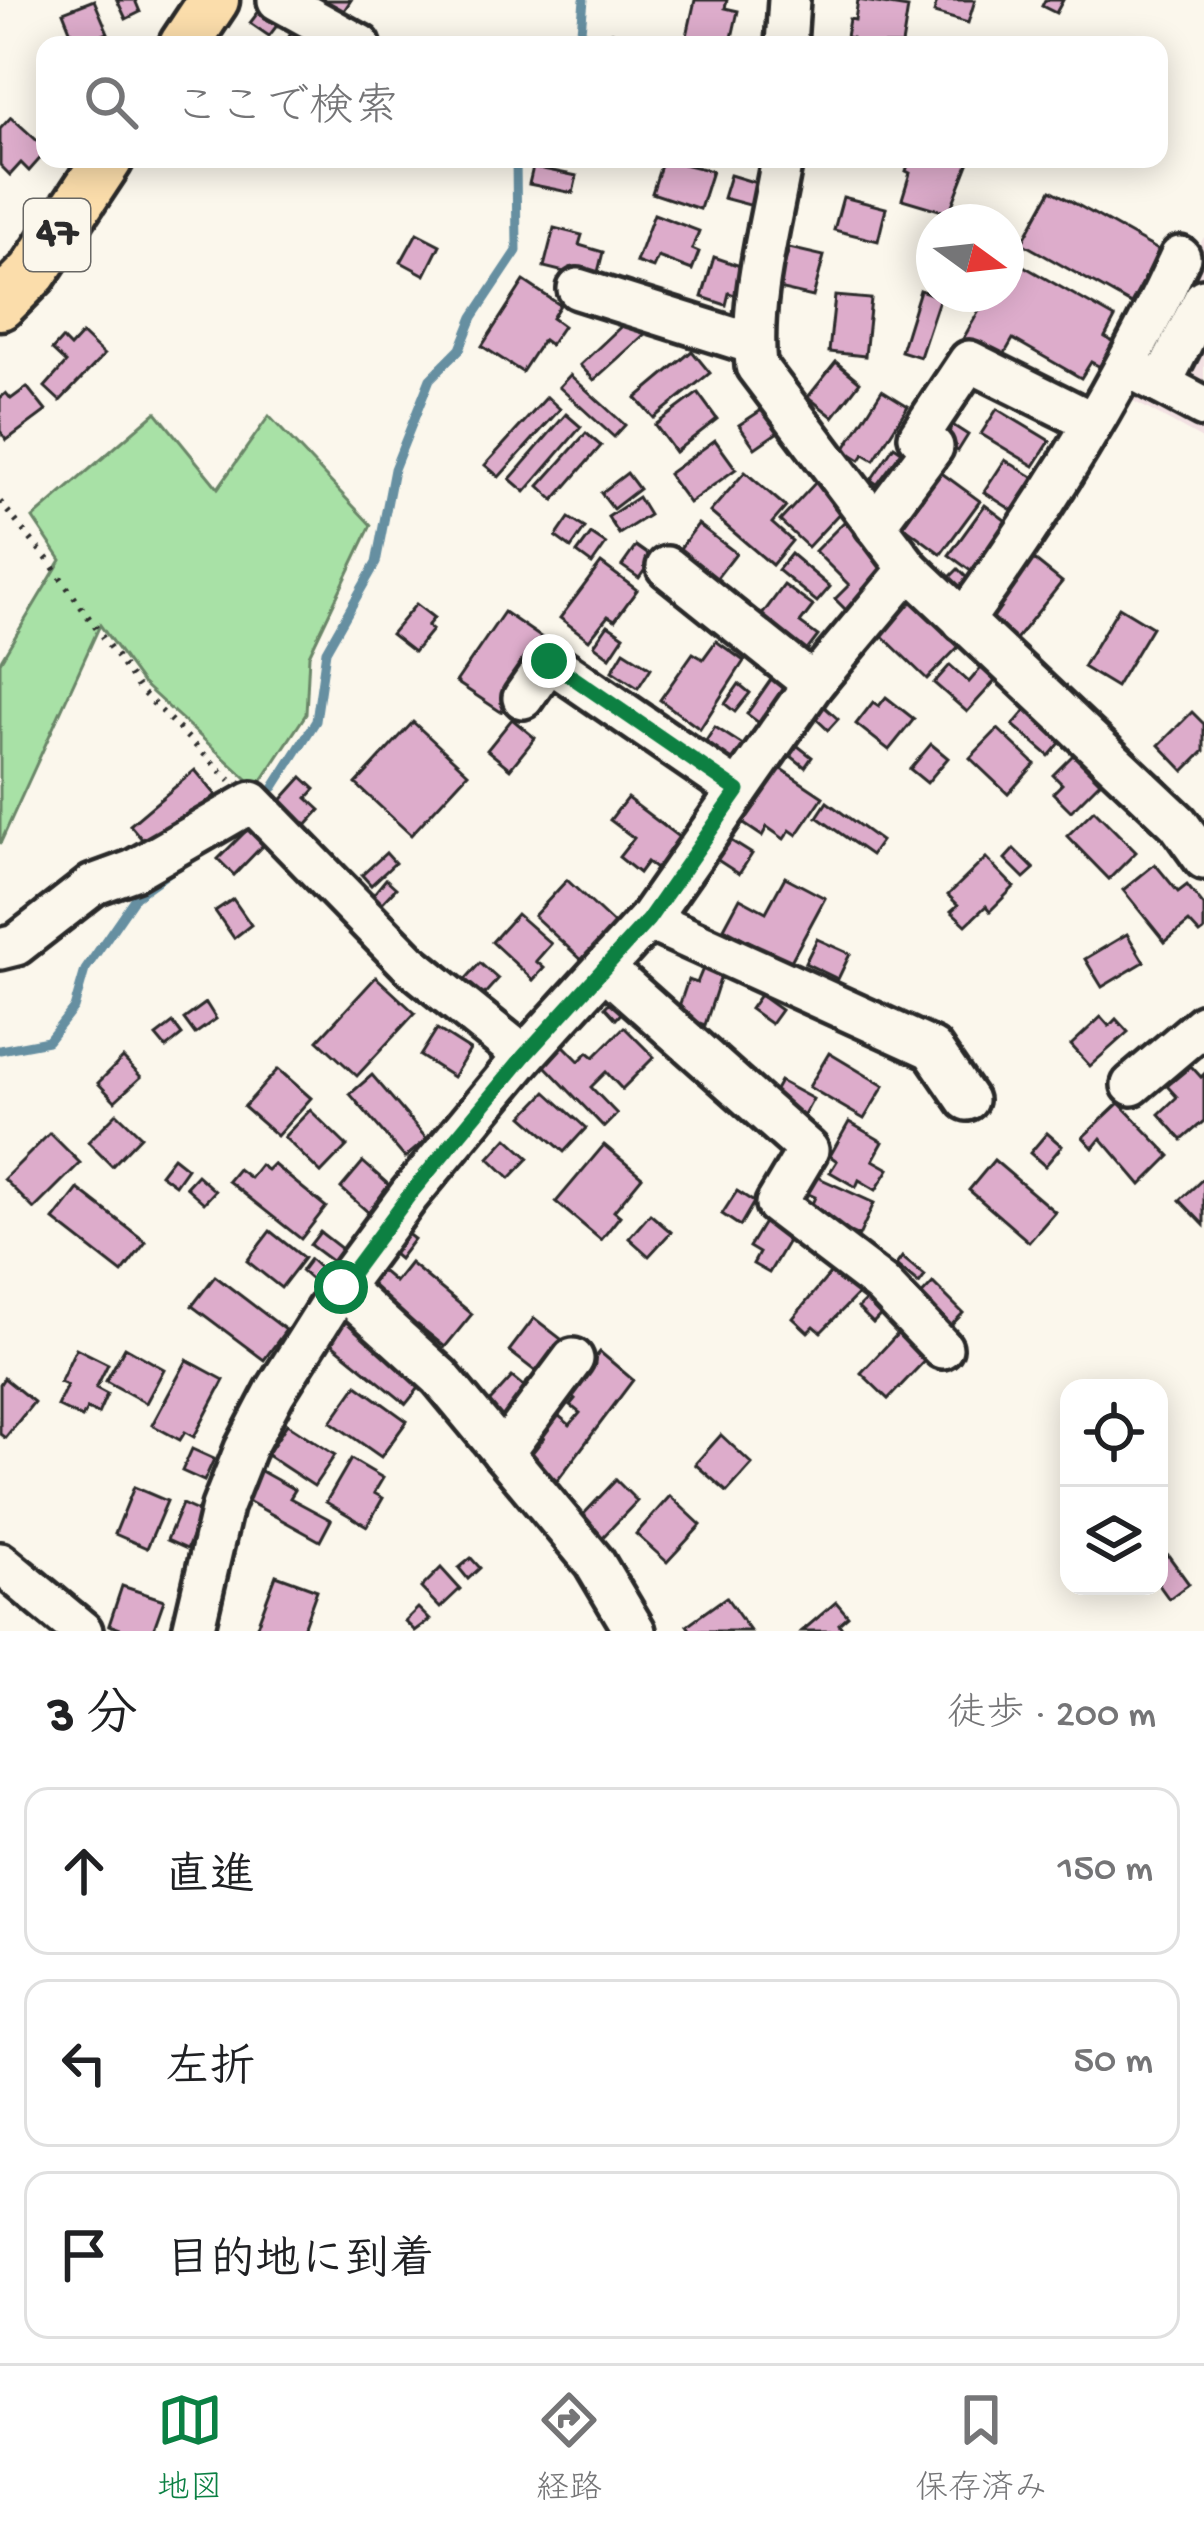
<!DOCTYPE html>
<html lang="ja">
<meta charset="utf-8">
<style>
:root{--surface:#fff;--page:#f2f2f2;--text:#202124;--muted:#757577;--line:#e0e0e0;--accent:#0b8043}
body{margin:0;font-family:"Gochi Hand","Klee One",sans-serif;background:var(--page);color:var(--text)}
.controls{position:absolute;right:36px;bottom:36px;display:grid;overflow:hidden;border-radius:24px;box-shadow:0 6px 30px #0003}
.controls button{width:108px;height:108px;display:grid;place-items:center;padding:0;border:0;border-bottom:3px solid var(--line);background:var(--surface);color:var(--text);font:60px sans-serif}
.compass{position:absolute;left:916px;top:204px;width:108px;height:108px;border-radius:50%;background:var(--surface);box-shadow:0 6px 30px #0003;rotate:105deg}
.stop{position:absolute;width:36px;height:36px;margin:-27px;border:9px solid #0b8043;border-radius:50%;background:#fff}
.stop.end{background:#0b8043;border-color:#fff;box-shadow:0 3px 12px #0008}
.list{margin:0;padding:0;list-style:none}
h2{display:flex;justify-content:space-between;align-items:center;height:156px;margin:0;padding:0 48px;font-size:51px}
h2 small{font-size:39px;font-weight:400;color:var(--muted)}
.list li{display:grid;grid-template-columns:78px 1fr auto;gap:36px;align-items:center;box-sizing:border-box;height:168px;margin:0 24px 24px;padding:0 24px;border:3px solid var(--line);border-radius:24px}
.list b{display:block;font-size:45px;white-space:nowrap}
.list em{font-size:39px;font-style:normal;color:var(--muted)}
.icon{flex:none;width:66px;height:66px;fill:none;stroke:currentColor;stroke-width:2;stroke-linecap:round;stroke-linejoin:round}
.map{position:relative;flex:none;width:1204px;height:1631px;overflow:hidden}
.search{position:absolute;background:var(--surface);box-shadow:0 6px 30px #0003;left:36px;right:36px;top:36px;height:132px;display:flex;align-items:center;gap:30px;box-sizing:border-box;padding:0 42px;border-radius:24px;color:var(--muted);font-size:45px}
.sheet{height:732px;background:var(--surface)}
nav{display:flex;justify-content:space-around;align-items:center;box-sizing:border-box;height:168px;border-top:3px solid var(--line);background:var(--surface);font-size:33px;color:var(--muted)}
nav a{display:grid;justify-items:center;gap:6px}
nav .on{color:var(--accent)}
.map>svg:first-child{display:block}
</style>
<div class="map">
<svg width="1204" height="1631" viewBox="0 0 1204 1631">
<rect width="100%" height="100%" fill="#fbf7ec"/>
<filter id="ink" filterUnits="userSpaceOnUse"><feTurbulence type="fractalNoise" baseFrequency=".00833" numOctaves="2"/><feDisplacementMap in="SourceGraphic" scale="24" xChannelSelector="R" yChannelSelector="G"/><feConvolveMatrix kernelMatrix="1 2 1 2 8 2 1 2 1" color-interpolation-filters="sRGB"/></filter>
<g filter="url(#ink)">
<path fill="#f2e0e2" d="M1204,237v203l-78,-43z"/>
<path fill="#a8e1a6" stroke="#6a8668" stroke-width="3" d="M156,412l62,76 51,-72 102,109 -62,130 -3,59 -49,74 -115,-105 -42,-58 -100,219v-182l61,-102 -28,-42z"/>
<g fill="none" stroke-linecap="round" stroke-linejoin="round">
<g stroke="#668fa1" stroke-width="9">
<path d="M571,45l10,-14 3,-31"/>
<path d="M274,787l42,-66 10,-70 50,-88 18,-94 36,-90 30,-30 13,-32 44,-66 -1,-92"/>
<path d="M0,1050l48,-9 26,-33 11,-38 51,-74 39,-28"/>
</g>
</g>
<g fill="#ddaccb" stroke="#2b2b2b" stroke-width="3">
<path d="M94,0l14,33 -32,12 -13,-33z"/>
<path d="M117,0h18l5,12 -14,7z"/>
<path d="M317,0h34l-14,21z"/>
<path d="M695,0h32l-2,8 13,3 -7,31 -17,-3 -2,6h-27z"/>
<path d="M858,0l50,8 -6,37h-51l1,-7 -6,-1 3,-18 6,1z"/>
<path d="M937,0h38l-7,23 -34,-10z"/>
<path d="M1045,0h18l-7,13 -14,-7z"/>
<path d="M266,2l19,13 -16,21 -19,-13z"/>
<path d="M293,30l23,15h-32z"/>
<path d="M612,32l58,13h-61z"/>
<path d="M11,117l34,31v5l-16,18 -8,-8 -11,12 -10,-10v-36z"/>
<path d="M663,159l49,12 -12,38 -48,-16z"/>
<path d="M910,159h60l-21,54 -47,-14 8,-26 -4,-2z"/>
<path d="M533,167l44,9 -4,17 -44,-9z"/>
<path d="M730,175l30,9 -7,22 -30,-8z"/>
<path d="M1051,190l109,61 -29,53 -109,-61z"/>
<path d="M843,197l43,11 -8,33 -44,-11z"/>
<path d="M654,214l45,17 -7,18 7,3 -7,18 -34,-13 -5,11 -17,-6z"/>
<path d="M554,228l28,7 -3,10 24,7 -7,28 -52,-13z"/>
<path d="M417,233l23,12 -15,30 -24,-13z"/>
<path d="M789,248l35,8 -11,41 -35,-8z"/>
<path d="M1006,256l109,62 -10,19 15,9 -14,24 -15,-8 -10,16 -68,-39 -12,21 -38,-21 17,-30 -9,-6 5,-9h30z"/>
<path d="M714,257l32,11 -9,28 -8,-3 -3,12 -24,-8z"/>
<path d="M524,281l36,24 -8,13 11,8 -13,19 -7,-5 -21,32 -40,-26z"/>
<path d="M920,290l20,7 -20,60 -19,-6z"/>
<path d="M835,296l36,3 -6,57 -36,-4z"/>
<path d="M631,317l15,16 -52,47 -14,-15z"/>
<path d="M82,334l22,21 -44,46 -15,-14 21,-24 -14,-13 10,-11 8,8z"/>
<path d="M692,351l18,22 -56,45 -18,-20z"/>
<path d="M836,362l24,20 -27,35 -25,-20z"/>
<path d="M570,375l55,50 -11,12 -55,-50z"/>
<path d="M27,387l19,24 -39,29 -7,-9v-33l6,-5 5,6z"/>
<path d="M882,390l26,16 -34,54 -10,-6 -4,6 -16,-10z"/>
<path d="M698,393l19,26 -42,33 -20,-27z"/>
<path d="M547,397l13,12 -61,68 -14,-12z"/>
<path d="M763,409l15,23 -23,16 -16,-23z"/>
<path d="M997,409l53,32 -16,25 -53,-32z"/>
<path d="M566,414l15,13 -56,65 -15,-13z"/>
<path d="M951,424l17,11 -10,16 -17,-10z"/>
<path d="M586,433l15,13 -47,54 -15,-14z"/>
<path d="M715,440l21,29 -47,34 -21,-29z"/>
<path d="M894,446l21,14 -23,34 -21,-14z"/>
<path d="M1005,460l34,21 -21,33 -34,-22z"/>
<path d="M932,466l48,35 -39,53 -38,-28 20,-28 -10,-7z"/>
<path d="M745,472l41,35 -14,16 20,18 -20,24 -62,-53z"/>
<path d="M627,473l12,16 -26,20 -12,-16z"/>
<path d="M816,482l28,26 -36,39 -28,-26z"/>
<path d="M638,497l11,18 -30,19 -11,-17z"/>
<path d="M985,505l32,24 -27,38 -10,-6 -8,11 -23,-17z"/>
<path d="M569,518l16,10 -14,20 -15,-11z"/>
<path d="M846,520l40,47 -38,45 -13,-13 14,-14 -34,-34z"/>
<path d="M698,524l38,29 -20,26 -38,-28z"/>
<path d="M591,534l15,10 -14,20 -15,-11z"/>
<path d="M636,546l17,12 -14,20 -17,-12z"/>
<path d="M791,554l39,33 -13,15 -39,-32z"/>
<path d="M1032,558l30,24 -49,61 -30,-24z"/>
<path d="M601,563l36,27 -22,30 -7,-4 -19,24 -29,-22z"/>
<path d="M958,569l16,16 -13,14 -17,-16z"/>
<path d="M784,585l29,21 -13,17 18,13 -16,21 -46,-34z"/>
<path d="M913,591l52,49 -38,39 -51,-49z"/>
<path d="M416,604l18,14 -7,8 5,4 -18,22 -23,-18z"/>
<path d="M1119,607l33,20 -36,60 -33,-20z"/>
<path d="M504,612l38,26 -26,37 7,4 -22,33 -45,-30z"/>
<path d="M608,625l16,11 -14,21 -16,-12z"/>
<path d="M716,641l28,20 -44,68 -40,-29 33,-47 10,6z"/>
<path d="M624,651l27,17 -13,20 -26,-17z"/>
<path d="M950,665l19,17 12,-14 14,13 -28,31 -33,-29z"/>
<path d="M772,678l17,12 -26,36 -16,-12z"/>
<path d="M739,684l11,9 -15,19 -10,-8z"/>
<path d="M886,697l28,22 -25,31 -33,-26 17,-22 6,4z"/>
<path d="M820,703l18,16 -10,11 -18,-17z"/>
<path d="M1030,705l36,31 -17,20 -36,-31z"/>
<path d="M1192,712l12,12v27l-20,20 -25,-26z"/>
<path d="M512,719l23,19 -25,31 -23,-19z"/>
<path d="M413,722l55,51 -57,62 -55,-51z"/>
<path d="M715,727l34,22 -14,21 -33,-23z"/>
<path d="M998,729l37,35 -27,30 -38,-36z"/>
<path d="M794,743l18,14 -7,10 -18,-14z"/>
<path d="M931,744l17,14 -21,25 -17,-14z"/>
<path d="M1073,755l27,27 -29,29 -18,-18 9,-9 -9,-9z"/>
<path d="M772,763l51,34 -26,38 -7,-5 -6,9 -17,-12 -5,9 -27,-18z"/>
<path d="M195,770l21,25 -65,55 -21,-25z"/>
<path d="M302,777l13,12 -8,9 13,12 -18,20 -26,-24z"/>
<path d="M627,798l57,43 -24,31 -13,-10 -8,11 -20,-16 15,-19 -24,-18z"/>
<path d="M827,802l54,39 -10,14 -54,-38z"/>
<path d="M1094,810l42,42 -27,27 -42,-43z"/>
<path d="M248,829l16,15 -30,31 -16,-16z"/>
<path d="M725,837l27,17 -13,20 -26,-17z"/>
<path d="M1014,849l20,20 -10,9 -19,-19z"/>
<path d="M386,853l9,10 -24,22 -9,-10z"/>
<path d="M986,858l28,29 -24,24 -4,-5 -20,19 -15,-14 7,-6 -10,-10z"/>
<path d="M1155,864l23,28 9,-7 17,21v25l-4,3 -11,-12 -24,20 -42,-52z"/>
<path d="M785,877l40,21 -35,65 -66,-35 16,-30 26,14z"/>
<path d="M386,879l10,9 -15,16 -9,-8z"/>
<path d="M567,880l48,45 -32,36 -49,-45z"/>
<path d="M233,899l18,26 -17,13 -19,-27z"/>
<path d="M517,914l34,30 -15,17 8,7 -11,12 -41,-38z"/>
<path d="M1127,934l17,28 -42,25 -17,-28z"/>
<path d="M817,939l33,15 -12,25 -33,-16z"/>
<path d="M480,963l18,16 -18,20 -18,-16z"/>
<path d="M704,966l18,7 -17,52 -29,-10 12,-35 9,3z"/>
<path d="M376,977l39,36 -58,63 -39,-36z"/>
<path d="M760,995l21,15 -10,14 -21,-15z"/>
<path d="M616,996l11,11 -11,12 -11,-12z"/>
<path d="M206,1003l10,16 -21,15 -11,-15z"/>
<path d="M1101,1017l8,9 7,-7 12,13 -38,34 -19,-21z"/>
<path d="M173,1023l9,12 -16,13 -10,-12z"/>
<path d="M624,1027l30,30 -32,32 -16,-17 -15,15 26,27 -13,13 -61,-63 19,-20 17,17 9,-9 6,5z"/>
<path d="M437,1029l33,21 -17,27 -33,-21z"/>
<path d="M829,1053l55,33 -20,33 -55,-32z"/>
<path d="M123,1058l18,19 -26,24 -17,-18z"/>
<path d="M1191,1066l10,11 3,-3v47l-22,19 -23,-26 18,-17 -10,-11z"/>
<path d="M278,1069l33,29 -34,38 -33,-29z"/>
<path d="M372,1075l55,64 -22,19 -55,-64z"/>
<path d="M780,1081l33,18 -11,20 -33,-18z"/>
<path d="M546,1092l40,36 -22,24 -41,-36z"/>
<path d="M1119,1103l51,53 -29,29 -40,-47 -8,10 -10,-11z"/>
<path d="M310,1110l37,36 -26,27 -37,-36z"/>
<path d="M117,1113l24,23 -29,30 -24,-24z"/>
<path d="M849,1122l34,20 -10,18 16,9 -13,21 -17,-10 -3,7 -26,-15 7,-11 -7,-5z"/>
<path d="M50,1133l30,30 -46,46 -30,-30z"/>
<path d="M1047,1133l15,13 -17,20 -15,-13z"/>
<path d="M507,1138l22,20 -19,20 -21,-20z"/>
<path d="M604,1145l38,32 -28,34 6,5 -19,24 -45,-38z"/>
<path d="M173,1157l14,11 -12,17 -15,-11z"/>
<path d="M994,1160l61,52 -26,30 -60,-52z"/>
<path d="M363,1162l27,24 -22,26 -27,-24z"/>
<path d="M273,1164l53,43 -25,32 -73,-58 10,-12 12,9 10,-13 7,5z"/>
<path d="M806,1172l68,31 -15,33 -51,-23 7,-16 -17,-8z"/>
<path d="M197,1175l18,16 -11,12 -18,-16z"/>
<path d="M1204,1178v47l-24,-25z"/>
<path d="M78,1189l68,53 -24,31 -68,-53z"/>
<path d="M737,1191l17,11 -14,24 -18,-12z"/>
<path d="M650,1214l21,18 -22,24 -20,-18z"/>
<path d="M769,1214l26,15 -26,44 -16,-9 6,-11 -10,-6z"/>
<path d="M402,1230l12,9 -15,20 -12,-10z"/>
<path d="M270,1231l34,27 -23,30 -34,-27z"/>
<path d="M320,1232l22,17 -9,13 -23,-17z"/>
<path d="M902,1257l23,19 -6,8 -23,-19z"/>
<path d="M310,1259l15,14 -9,11 -15,-13z"/>
<path d="M410,1263l62,51 -27,33 -27,-22 -6,7 -49,-41 18,-21 14,12z"/>
<path d="M839,1263l26,24 -44,45 -7,-6 -6,6 -15,-14z"/>
<path d="M215,1276l71,54 -22,30 -72,-54z"/>
<path d="M933,1283l30,30 -22,23 -30,-30z"/>
<path d="M876,1290l15,14 -18,19 -15,-15z"/>
<path d="M347,1313l80,65 -21,26 -80,-65z"/>
<path d="M534,1318l31,24 -25,33 -31,-24z"/>
<path d="M903,1328l28,26 -43,45 -27,-26z"/>
<path d="M125,1347l39,22 -18,34 -40,-22z"/>
<path d="M76,1348l32,16 -12,24 11,6 -9,20 -11,-5 -5,9 -25,-12 10,-21 -7,-3z"/>
<path d="M600,1352l33,28 -76,101 -29,-23 16,-20 -8,-7 17,-20 17,14 10,-12 -10,-8 5,-6 -8,-7z"/>
<path d="M187,1360l37,20 -30,57 -9,-5 -5,8 -28,-15z"/>
<path d="M512,1377l11,9 6,-6 8,7 -38,42 -19,-17z"/>
<path d="M4,1378l30,24 -29,36 -5,-4v-50z"/>
<path d="M357,1385l50,36 -26,36 -50,-35z"/>
<path d="M287,1424l48,31 -21,31 -47,-31z"/>
<path d="M721,1435l31,29 -25,28 -32,-28z"/>
<path d="M192,1449l22,10 -10,22 -22,-10z"/>
<path d="M351,1459l32,19 -9,15 9,5 -16,28 -41,-24z"/>
<path d="M252,1466l43,24 -5,8 41,22 -11,21 -83,-46z"/>
<path d="M616,1480l21,21 -35,37 -22,-20z"/>
<path d="M134,1487l33,14 -20,47 -32,-14z"/>
<path d="M670,1496l31,29 -34,37 -31,-28z"/>
<path d="M182,1504l20,9 -15,36 -20,-9z"/>
<path d="M1168,1555l21,29 -20,15 -10,-14v-23z"/>
<path d="M471,1558l9,10 -12,11 -9,-11z"/>
<path d="M441,1568l19,21 -20,19 -19,-20z"/>
<path d="M276,1575l41,15 -15,41h-47z"/>
<path d="M122,1586l42,14 -11,31h-27l-17,-6z"/>
<path d="M726,1597l24,34h-59l-4,-6z"/>
<path d="M836,1602l12,14 -9,8 5,7h-42z"/>
<path d="M418,1608l12,12 -15,11 -10,-10z"/>
</g>
<g fill="none" stroke-linecap="round" stroke-linejoin="round">
<g stroke="#2b2b2b" stroke-width="48">
<g id="minor">
<path d="M278,0l82,45"/>
<path d="M786,45l3,-45"/>
<path d="M782,159c-11,66 -33,139 -26,207l153,203 269,254 26,36"/>
<path d="M578,289l175,55"/>
<path d="M1142,374l62,33"/>
<path d="M1161,384l43,-85"/>
<path d="M875,525l58,-78 -14,-11 50,-75 123,61"/>
<path d="M667,567l146,117"/>
<path d="M963,621c83,-114 158,-235 217,-364"/>
<path d="M523,698l26,-37 189,130"/>
<path d="M648,920l284,129 35,51"/>
<path d="M0,949l16,-4 77,-60 41,-15 118,-68 158,162 114,92"/>
<path d="M604,968l204,182 -32,54 105,80 61,64"/>
<path d="M1132,1085l72,-61"/>
<path d="M341,1287l99,90 154,185 41,69"/>
<path d="M503,1453l70,-94"/>
<path d="M0,1563l82,68"/>
<path d="M193,1631l29,-124 23,-58 30,-57 66,-105 69,-93 114,-138 124,-136 165,-236 96,-115"/>
</g>
</g>
<g stroke="#2b2b2b" stroke-width="57">
<g id="major">
<path d="M184,45l30,-45"/>
<path d="M0,305l33,-33 75,-113"/>
</g>
</g>
<path stroke="#2b2b2b" stroke-width="6" stroke-dasharray="3 9" stroke-linecap="butt" d="M0,502l48,58 92,130 90,90"/>
<use href="#minor" stroke="#fbf7ec" stroke-width="39"/>
<use href="#major" stroke="#fbddab" stroke-width="48"/>
</g>
</g>
<g fill="none" stroke-linecap="round" stroke-linejoin="round" filter="url(#ink)">
<path stroke="#0b8043" stroke-width="15" d="M341,1287l69,-93 114,-138 124,-136 90,-129 -189,-130"/>
</g>
<g text-anchor="middle" dominant-baseline="central" stroke-width="9" stroke-linejoin="round" paint-order="stroke">
<rect fill="#fbf7ec" stroke="#696865" stroke-width="3" x="24" y="199" width="66" height="72" rx="9"/>
<g font-size="42" font-weight="bold" fill="#2b2b2b">
<text x="57" y="235">47</text>
</g>
</g>
</svg>
<div class="controls">
<button><svg class="icon" aria-label="locate" viewBox="0 0 24 24"><circle cx="12" cy="12" r="6"/><path d="M12 2v4M12 18v4M2 12h4M18 12h4"/></svg></button>
<button><svg class="icon" aria-label="layers" viewBox="0 0 24 24"><path d="M12 4l9 5-9 5-9-5zM3 14l9 5 9-5"/></svg></button>
</div>
<svg class="compass" viewBox="-18 -18 36 36"><path d="M0-13l5 13h-10z" fill="#e53935"/><path d="M0 13l5-13h-10z" fill="#757577"/></svg>
<div class="stop" style="left:341px;top:1287px"></div>
<div class="stop end" style="left:549px;top:661px"></div>
<div class="search"><svg class="icon" aria-label="search" viewBox="0 0 24 24"><circle cx="10" cy="10" r="6"/><path d="M15 15l6 6"/></svg>ここで検索</div>
</div>
<section class="sheet">
<h2>3 分<small>徒歩 · 200 m</small></h2>
<ul class="list">
<li><svg class="icon" aria-label="ahead" viewBox="0 0 24 24"><path d="M12 20V5M6 11l6-6 6 6"/></svg><div><b>直進</b></div><em>150 m</em></li>
<li><svg class="icon" aria-label="left" viewBox="0 0 24 24"><path d="M17 20v-9H6M10 6l-5 5 5 5"/></svg><div><b>左折</b></div><em>50 m</em></li>
<li><svg class="icon" aria-label="arrive" viewBox="0 0 24 24"><path d="M6 21V4h12l-3 4 3 4H6"/></svg><div><b>目的地に到着</b></div></li>
</ul>
</section>
<nav>
<a class="on"><svg class="icon" aria-label="map" viewBox="0 0 24 24"><path d="M3 6l6-2 6 2 6-2v14l-6 2-6-2-6 2zM9 4v14M15 6v14"/></svg>地図</a>
<a><svg class="icon" aria-label="directions" viewBox="0 0 24 24"><path d="M12 3l9 9-9 9-9-9zM9 14v-3h6M13 9l2 2-2 2"/></svg>経路</a>
<a><svg class="icon" aria-label="saved" viewBox="0 0 24 24"><path d="M7 4h10v16l-5-4-5 4z"/></svg>保存済み</a>
</nav>
